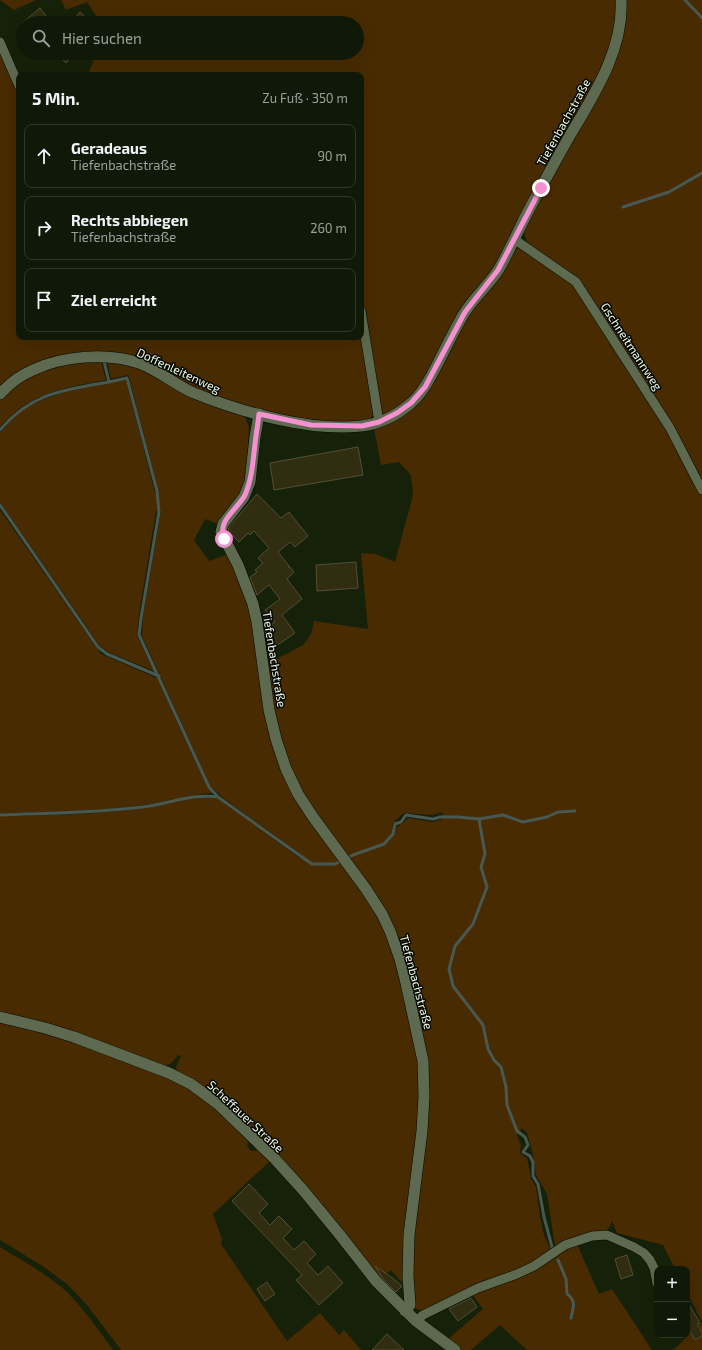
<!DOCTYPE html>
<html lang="de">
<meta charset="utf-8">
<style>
:root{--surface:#101907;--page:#1e2615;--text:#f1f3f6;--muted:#9ca09b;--line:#303828}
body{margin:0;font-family:"Exo 2",sans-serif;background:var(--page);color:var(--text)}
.controls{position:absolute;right:12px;bottom:12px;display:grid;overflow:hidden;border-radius:8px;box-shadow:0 4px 16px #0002}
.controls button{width:36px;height:36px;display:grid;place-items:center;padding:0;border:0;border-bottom:1px solid var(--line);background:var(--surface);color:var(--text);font:20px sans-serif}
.stop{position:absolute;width:12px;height:12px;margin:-9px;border:3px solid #f590d1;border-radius:50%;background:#fff}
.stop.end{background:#f590d1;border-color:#fff;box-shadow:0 1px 4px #0008}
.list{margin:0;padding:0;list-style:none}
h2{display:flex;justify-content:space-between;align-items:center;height:52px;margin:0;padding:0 16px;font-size:17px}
h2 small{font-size:13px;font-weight:400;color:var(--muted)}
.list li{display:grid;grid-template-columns:26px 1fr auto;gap:12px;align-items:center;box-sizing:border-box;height:64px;margin:0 8px 8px;padding:0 8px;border:1px solid var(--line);border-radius:8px}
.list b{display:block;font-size:15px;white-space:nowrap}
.list p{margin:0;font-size:13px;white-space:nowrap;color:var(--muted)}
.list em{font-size:13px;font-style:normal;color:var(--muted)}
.icon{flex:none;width:22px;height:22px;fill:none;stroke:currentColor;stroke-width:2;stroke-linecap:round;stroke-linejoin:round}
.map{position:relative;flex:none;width:702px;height:1350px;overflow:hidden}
.search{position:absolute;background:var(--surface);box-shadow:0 4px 16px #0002;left:16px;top:16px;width:348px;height:44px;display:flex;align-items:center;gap:10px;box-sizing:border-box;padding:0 14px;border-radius:22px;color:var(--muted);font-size:15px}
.panel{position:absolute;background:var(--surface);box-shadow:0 4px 16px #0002;left:16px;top:72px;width:348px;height:268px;border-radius:8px}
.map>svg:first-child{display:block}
</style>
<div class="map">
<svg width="702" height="1350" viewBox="0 0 702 1350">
<rect width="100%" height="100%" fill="#162109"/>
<g fill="#482b00" fill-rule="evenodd">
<path d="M0,0h36l-22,10z"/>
<path d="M61,0h556l-2,30 -7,25 -12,27 -81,144 -19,38 -18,26 -60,101 -12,13 -22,11 -3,-5 -20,-117v-218h-271l-1,-4 8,-18h260v-30h-256l-14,-21 -21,8z"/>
<path d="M624,0h78v1350h-29l29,-28 -15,-30v-23h-12l-12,-24 -46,-12 -5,-12 -3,7 -6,4 -48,14 -8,-52 -11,-19 -2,-16 -7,-26 -5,-5 -5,7 4,10 -1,8 7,5 4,21 5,8 4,30 4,18 7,15 -20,14 -109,47 -8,-3 -4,-44 17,-179 -32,-150 -95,-144 -20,-51 -13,-71 2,-6 34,-18 8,-11 3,-13 54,8 -7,-76 15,1 19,8 18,-67 -2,-20 -12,-13 -18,3 -7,-37 34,-16 54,-90 49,-68 7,-6 6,1 5,-2 -6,-17 55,-97 34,-67zM443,812l-1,7 -9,3 -25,-4 -5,5 -6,4 -4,9c-3,-13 3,-16 11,-23l28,2z"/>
<path d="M0,52l19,39v246h342l12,78 -3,4 -9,3 -25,1 -43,-5 -48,-10 -47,-16 -46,-27 -77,-11 -75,35z"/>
<path d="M101,361l5,19c-44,8 -75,12 -106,47v-29l30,-24 24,-9z"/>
<path d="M107,361l29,5 101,45 8,6 4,10 -3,54 -5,15 -23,28 -13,-5 -11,21 15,21 19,-7 22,56 33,161 63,95 44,72 27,104 5,43 -16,202 -15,-17 -11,9 -55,-70 -147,-136 -2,-6 5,-11 -3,-1c-5,7 -7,10 -15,11l-163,-53v-197c48,-1 96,-1 144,-8 25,-3 50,-14 75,-9l79,58 3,-2 -79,-58 -12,-11 -68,-150 1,-20 18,-105h-5l-17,103 -2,22 17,35 -46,-19 -9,-7 -99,-143v-69c4,-5 8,-10 12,-15 27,-25 78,-31 114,-39l29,114h4l-30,-116 -1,-2 -17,4z"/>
<path d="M0,510l101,144 56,24 50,108 6,7c-24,1 -46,9 -69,12 -48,7 -96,7 -144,8z"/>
<path d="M0,1021l55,14 122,46 23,14 49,46 -2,5 4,5 6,-1 12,12 -56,52 9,25 -1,5 66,97 33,-28 19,22 5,-5 17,20h-240l-34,-45 -19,-20 -24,-18 -44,-27z"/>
<path d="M577,1244l22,50 13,-5 40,61h-125l-27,-25 -29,25h-13l-11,-10 36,-31 -11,-15z"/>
<path d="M0,1247c23,14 47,27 67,45 17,18 32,38 46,58h-113z"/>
</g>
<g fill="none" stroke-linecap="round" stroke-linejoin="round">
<g stroke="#485852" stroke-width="3">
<path d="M685,0l17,18"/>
<path d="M623,207l46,-15 33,-19"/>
<path d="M104,361l5,21 18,-4 30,113 2,21 -18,106 -2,17 70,152 9,10 74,53 20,14h23l18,-9 31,-11 9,-10 2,-10 6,-2 5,-7 27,4 7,-2h18l21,2 24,-4 20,7 24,-5 11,-5 17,-1"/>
<path d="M0,430c31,-37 64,-40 109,-48"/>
<path d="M0,505l98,142 9,7 52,22"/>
<path d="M0,815c48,-2 96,-2 143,-8 26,-3 49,-14 75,-10"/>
<path d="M479,819l6,35 -4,13 6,20 -14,37 -18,22 -6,23 4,17 30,39 5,24 6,11 7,7 5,20 1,18 10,26 8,6 3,8 -5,7 7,4 3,6v14l5,8 6,33 8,30"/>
<path d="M558,1260l8,19 1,15c10,7 6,14 4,24"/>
</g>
</g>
<g fill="#312d11" stroke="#534f32">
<path d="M40,8l12,15h-30z"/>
<path d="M80,12l12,11h-21z"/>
<path d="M55,53h20l-9,10z"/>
<path d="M358,447l5,28 -89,15 -4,-27z"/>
<path d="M257,494l24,24 8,-6 19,24 -13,11 -5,-5 -12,10 11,14 -1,1h2l4,5 -7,7 15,20 -20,16 13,18 -19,13 -11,-14v-3l10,-7 -10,-12 15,-11 -11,-14 -12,10 -7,-18 7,-5 -2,-2 8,-7 -5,-5 11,-10 -15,-17 -4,4 -2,-2 -9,9 -11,-11 1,-4z"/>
<path d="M356,562l2,26 -41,3 -1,-26z"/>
<path d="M249,1184l19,20 -9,9 11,12 9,-9 13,13 -9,9 11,12 10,-9 12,13 -9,9 11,12 10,-9 15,17 -24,22 -23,-25 6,-5 -70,-74z"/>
<path d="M627,1255l6,20 -12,4 -6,-20z"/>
<path d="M375,1266l19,13 8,7 -6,6 -13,-13z"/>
<path d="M267,1282l8,12 -10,7 -8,-12z"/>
<path d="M471,1298l6,9 -19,14 -9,-12z"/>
<path d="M687,1301l13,22 -3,1 5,8v4l-7,4 -8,-14z"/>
<path d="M387,1334l17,16h-32z"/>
</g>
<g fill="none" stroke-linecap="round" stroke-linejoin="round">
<g stroke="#030a00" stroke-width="10">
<g id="minor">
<path d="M0,42l19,44"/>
<path d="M514,239l62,43 94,146 32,62"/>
<path d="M361,311l18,111"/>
<path d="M416,1321l7,-6 55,-27 39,-14 17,-8 31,-21 27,-9 15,-1 27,12 10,6 6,7 4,8 3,15"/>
</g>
</g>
<g stroke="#030a00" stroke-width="12">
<g id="tertiary">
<path d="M0,394c9,-10 21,-19 33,-24 29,-14 75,-18 106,-7 20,7 36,22 55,30 47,19 117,39 167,33 18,-2 36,-11 49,-22 13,-11 20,-26 28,-41 8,-16 16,-32 25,-48 10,-17 26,-30 36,-46 12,-21 21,-43 33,-65 12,-22 24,-44 37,-67 24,-41 55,-87 52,-137"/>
<path d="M259,414l-4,23 -5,45 -6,15 -21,27 -2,8 17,33 15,39 4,18 12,88 7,29 10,30 12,25 15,23 53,72 16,25 8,17 10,28 6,24 17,78 1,35 -2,35 -13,104 -1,41 2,29 -5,6"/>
<path d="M0,1017l45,11 29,9 95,36 22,11 27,20 57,55 28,31 37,45 36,46 40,40 39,29"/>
</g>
</g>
<use href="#minor" stroke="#5d6a4f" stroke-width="9"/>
<use href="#tertiary" stroke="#5d6a4f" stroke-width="11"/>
</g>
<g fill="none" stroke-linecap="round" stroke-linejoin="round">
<path stroke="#f590d1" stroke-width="5" d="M224,539c-7,-19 13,-29 21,-44 7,-16 8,-34 10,-51 1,-10 3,-20 4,-30l52,11 51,1 17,-4 18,-9 14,-10 14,-16 40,-75 33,-42 43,-82"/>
</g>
<g text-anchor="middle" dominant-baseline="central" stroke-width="3" stroke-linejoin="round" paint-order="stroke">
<g font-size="12" fill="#f0f8e8" stroke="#050902">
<text transform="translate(563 122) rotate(-61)">Tiefenbachstraße</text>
<text transform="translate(632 346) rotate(57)">Gschneitmannweg</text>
<text transform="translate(179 370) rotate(25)">Doffenleitenweg</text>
<text transform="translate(275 659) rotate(81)">Tiefenbachstraße</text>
<text transform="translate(417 982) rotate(75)">Tiefenbachstraße</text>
<text transform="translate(246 1116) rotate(43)">Scheffauer Straße</text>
</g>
</g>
</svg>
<div class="controls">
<button>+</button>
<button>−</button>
</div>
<div class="stop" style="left:224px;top:539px"></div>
<div class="stop end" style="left:541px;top:188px"></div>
<div class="search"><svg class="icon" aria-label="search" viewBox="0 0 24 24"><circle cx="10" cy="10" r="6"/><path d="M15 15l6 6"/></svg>Hier suchen</div>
<section class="panel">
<h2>5 Min.<small>Zu Fuß · 350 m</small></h2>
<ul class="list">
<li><svg class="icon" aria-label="ahead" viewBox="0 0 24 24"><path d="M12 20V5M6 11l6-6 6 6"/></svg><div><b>Geradeaus</b><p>Tiefenbachstraße</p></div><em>90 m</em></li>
<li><svg class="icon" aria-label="right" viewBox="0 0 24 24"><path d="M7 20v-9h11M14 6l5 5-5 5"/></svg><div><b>Rechts abbiegen</b><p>Tiefenbachstraße</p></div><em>260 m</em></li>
<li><svg class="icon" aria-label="arrive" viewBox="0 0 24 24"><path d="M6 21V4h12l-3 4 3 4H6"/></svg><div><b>Ziel erreicht</b></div></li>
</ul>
</section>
</div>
